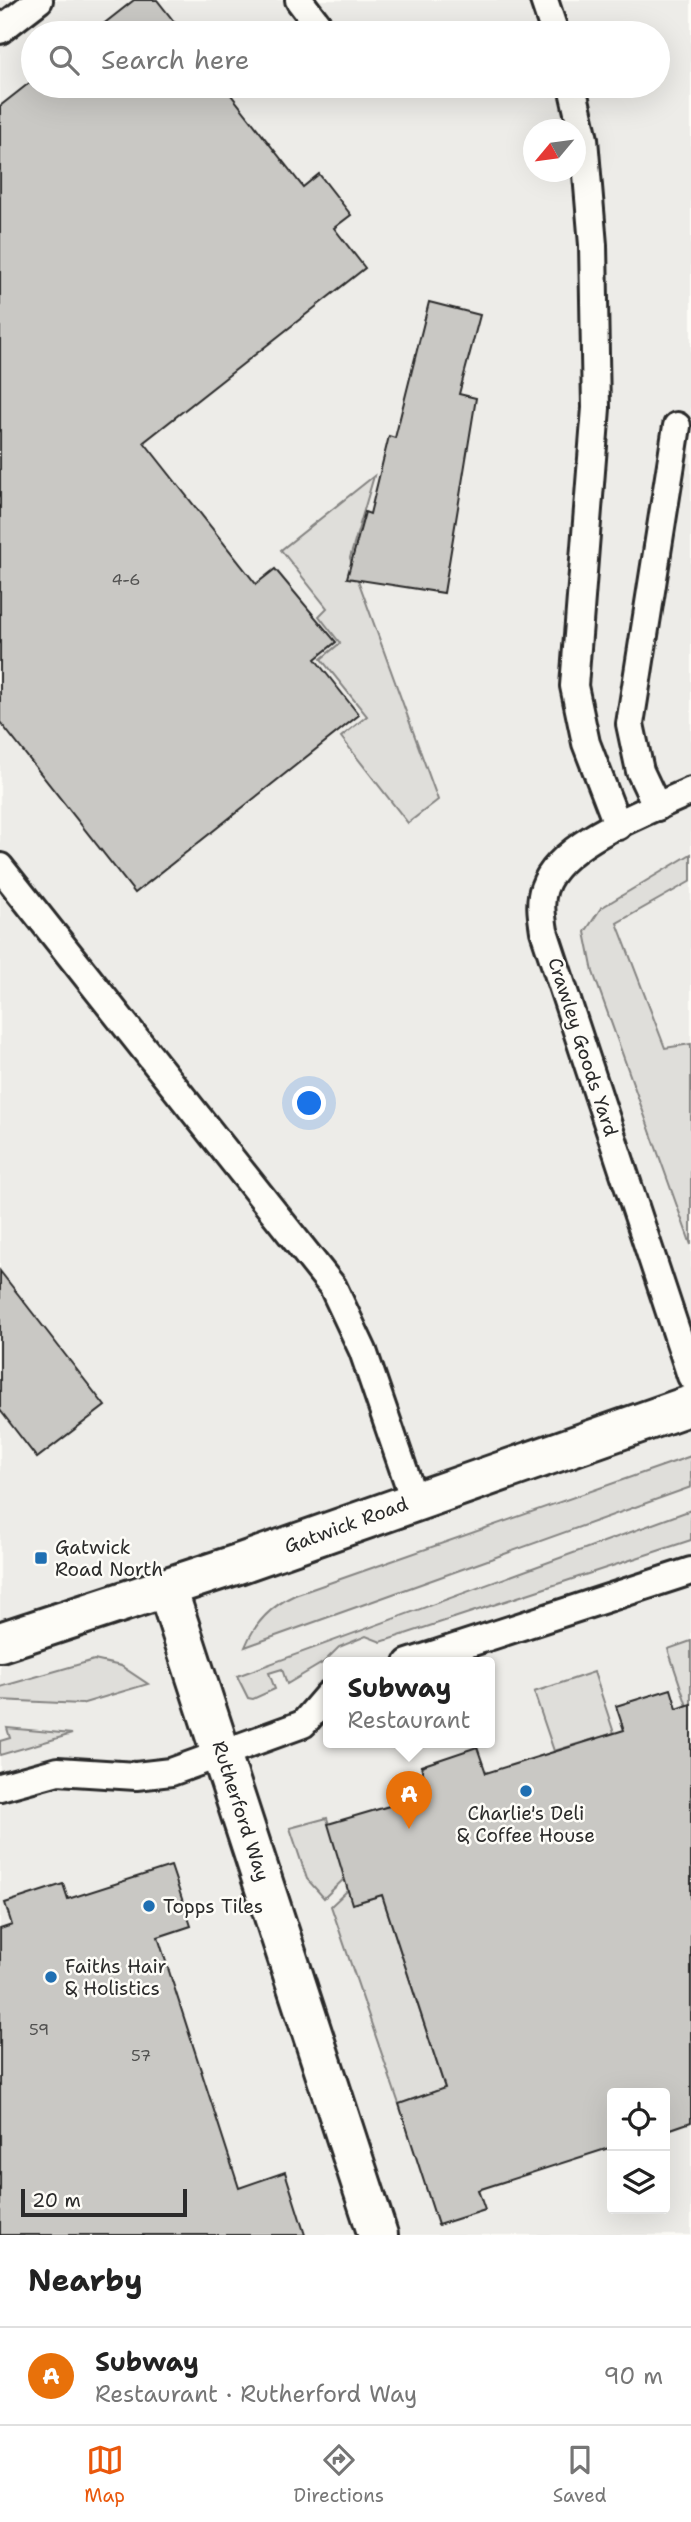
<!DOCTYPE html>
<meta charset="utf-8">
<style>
:root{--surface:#fff;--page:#f6f6f6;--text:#222;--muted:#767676;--line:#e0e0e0;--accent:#ea580c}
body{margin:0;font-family:"Shantell Sans",sans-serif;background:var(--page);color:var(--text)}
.controls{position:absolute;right:21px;bottom:21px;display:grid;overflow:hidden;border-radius:7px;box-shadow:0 7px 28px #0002}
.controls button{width:63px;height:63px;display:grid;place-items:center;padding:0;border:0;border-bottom:2px solid var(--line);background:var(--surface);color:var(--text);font:35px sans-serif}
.compass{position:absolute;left:523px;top:119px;width:63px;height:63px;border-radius:50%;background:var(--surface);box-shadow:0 7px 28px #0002;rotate:241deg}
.scale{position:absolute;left:21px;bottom:18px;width:166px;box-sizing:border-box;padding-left:7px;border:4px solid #2b2b2b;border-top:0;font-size:19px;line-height:24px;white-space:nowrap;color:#2b2b2b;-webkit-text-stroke:5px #fdfcf7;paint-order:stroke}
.you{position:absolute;left:310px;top:1104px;width:24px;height:24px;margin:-18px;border:5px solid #fff;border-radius:50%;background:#1a73e8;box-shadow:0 0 0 10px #1a73e833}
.badge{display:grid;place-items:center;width:46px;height:46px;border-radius:50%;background:var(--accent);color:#fff;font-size:23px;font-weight:700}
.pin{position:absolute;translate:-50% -58px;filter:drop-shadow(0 2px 4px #0008)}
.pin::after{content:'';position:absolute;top:37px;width:24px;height:21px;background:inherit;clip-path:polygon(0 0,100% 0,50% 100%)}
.popup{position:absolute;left:323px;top:1657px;width:172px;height:91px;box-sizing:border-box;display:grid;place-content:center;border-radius:7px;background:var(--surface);filter:drop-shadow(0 2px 5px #0005);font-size:23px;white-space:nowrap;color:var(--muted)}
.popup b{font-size:26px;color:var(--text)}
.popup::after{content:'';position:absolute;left:50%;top:100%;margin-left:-14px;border:14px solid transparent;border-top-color:var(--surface)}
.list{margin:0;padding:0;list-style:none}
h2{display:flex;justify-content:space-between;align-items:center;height:91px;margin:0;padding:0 28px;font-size:30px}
h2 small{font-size:23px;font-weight:400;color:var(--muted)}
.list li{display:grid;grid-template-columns:46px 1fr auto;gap:21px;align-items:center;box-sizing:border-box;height:98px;padding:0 28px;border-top:2px solid var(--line)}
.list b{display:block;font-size:26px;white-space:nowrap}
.list p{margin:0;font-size:23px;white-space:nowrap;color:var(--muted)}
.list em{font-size:23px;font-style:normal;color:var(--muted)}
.icon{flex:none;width:38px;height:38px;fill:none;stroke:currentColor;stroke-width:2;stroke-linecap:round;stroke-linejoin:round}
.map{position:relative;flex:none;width:691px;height:2235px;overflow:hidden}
.search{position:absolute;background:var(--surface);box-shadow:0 7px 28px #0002;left:21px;right:21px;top:21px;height:77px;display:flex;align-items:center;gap:18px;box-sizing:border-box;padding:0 24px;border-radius:38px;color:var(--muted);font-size:26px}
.sheet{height:189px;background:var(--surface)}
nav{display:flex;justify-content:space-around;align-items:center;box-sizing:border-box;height:98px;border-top:2px solid var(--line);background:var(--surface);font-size:19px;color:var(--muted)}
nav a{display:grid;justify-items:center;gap:4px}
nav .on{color:var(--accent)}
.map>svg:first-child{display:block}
</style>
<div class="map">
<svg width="691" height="2235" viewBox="0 0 691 2235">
<rect width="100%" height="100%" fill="#fdfcf7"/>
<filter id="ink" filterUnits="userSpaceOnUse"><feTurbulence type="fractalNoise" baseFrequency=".0143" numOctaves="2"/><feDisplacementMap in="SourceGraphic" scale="14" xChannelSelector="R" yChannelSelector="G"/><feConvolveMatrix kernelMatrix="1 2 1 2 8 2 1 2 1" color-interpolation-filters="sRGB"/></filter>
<g filter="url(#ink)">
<path fill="#edece8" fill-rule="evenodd" d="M0,0h691v2235h-691zM33,33h625v53h-625zM534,130h42v42h-42zM328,1663h162v80h-162zM612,2093h53v116h-53z"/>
<g fill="#dfdeda" stroke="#858482" stroke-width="2">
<path d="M374,476l-24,82 88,242 -30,23 -67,-86 26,-21 -46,-57 19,-16 -21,-27 8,-8 -46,-58z"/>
<path d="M691,854v27l-74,42 48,125 26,-4v201l-98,-273 -8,-40 16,-24z"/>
<path d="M691,1456v31l-446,160c10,-25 26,-41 50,-52z"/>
<path d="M691,1510v30l-310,102 -15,-6 -27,11 -15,15 -37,22 -5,-15 -13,4 6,16 -22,10 -5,-1 -11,-22z"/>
<path d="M691,1641v63l-4,2 -19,-57z"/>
<path d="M94,1660l27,6 27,18 -67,20 -81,-4v-13z"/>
<path d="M594,1672l20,61 -60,18 -20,-59z"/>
<path d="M7,1728l65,6 -72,21v-14l10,-3z"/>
<path d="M327,1818l18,60 -21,20 -17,-19 -17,-51z"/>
<path d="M348,1890l5,14 29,-9 63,193 -46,16 -68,-198z"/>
</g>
<g fill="#c9c8c4" stroke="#2b2b2b" stroke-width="2">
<path d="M134,0h23l26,33h-91z"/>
<path d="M33,80v6h191l79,101 16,-13 32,41 -17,13 31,40 -221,174 112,142 19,-15 61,73 -21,17 44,56 -224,178 -135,-171v-616z"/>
<path d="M429,302l51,13 -21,79 17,4 -32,195 -97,-15 18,-66 5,2 19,-78 6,2z"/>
<path d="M0,1271l105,135 -68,52 -37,-48z"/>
<path d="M671,1689l6,20 14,-5v418l-26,9v-38h-53v54l-134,43 7,20 -47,15 -39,-121 46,-16 -63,-193 -30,9 -24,-80 102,-30 -9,-28 56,-19 9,26 138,-43 -8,-24z"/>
<path d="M171,1866l20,60 -33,11 81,251 46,-16 20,63h-305v-306l12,-4 -7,-22 58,-19 5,15z"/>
</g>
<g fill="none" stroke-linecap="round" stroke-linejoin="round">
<g stroke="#2b2b2b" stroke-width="32">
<g id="lane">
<path d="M299,0l25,33"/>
<path d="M544,0l11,33"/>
<path d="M0,30l39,-30"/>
<path d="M572,86l12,53 9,106 3,163 -22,278 12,57 32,83"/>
<path d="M691,791c-42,20 -131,50 -147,97 -5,14 -2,29 0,43l147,445"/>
<path d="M657,807l-17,-36 -10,-47 47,-298"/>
<path d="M0,867l333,420 30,64 51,149"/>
<path d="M408,1663l283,-92"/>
<path d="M0,1787l58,-16 78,5 35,-4 132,-48 25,-29"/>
</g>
</g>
<g stroke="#2b2b2b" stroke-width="44">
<path id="street" d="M167,1588l211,647"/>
</g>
<g stroke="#2b2b2b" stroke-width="44">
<path id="secondary" d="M0,1642l238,-78 453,-159"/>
</g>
<use href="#lane" stroke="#fdfcf7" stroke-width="26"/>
<use href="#street" stroke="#fdfcf7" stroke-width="38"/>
<use href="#secondary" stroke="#fdfcf7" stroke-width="38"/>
</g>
</g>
<g fill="#1f6fb2" stroke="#fdfcf7" stroke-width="2.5">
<rect x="34" y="1551" width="14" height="14" rx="3.5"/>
<circle cx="526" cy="1791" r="7"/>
<circle cx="149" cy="1906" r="7"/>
<circle cx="51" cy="1977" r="7"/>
</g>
<g text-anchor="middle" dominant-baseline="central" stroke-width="5" stroke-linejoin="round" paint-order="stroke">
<g font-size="16" fill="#525251">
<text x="126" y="579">4-6</text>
<text x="39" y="2029">59</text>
<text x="141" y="2055">57</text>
</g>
<g font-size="19" fill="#2b2b2b" stroke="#fdfcf7">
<text transform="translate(583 1047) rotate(72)">Crawley Goods Yard</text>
<text transform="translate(346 1525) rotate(-20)">Gatwick Road</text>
<text transform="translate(241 1811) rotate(72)">Rutherford Way</text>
</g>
<g font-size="19" fill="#2b2b2b" stroke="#fdfcf7" text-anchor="start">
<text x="55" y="1547">Gatwick<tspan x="55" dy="22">Road North</tspan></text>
<text x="526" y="1813" text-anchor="middle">Charlie's Deli<tspan x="526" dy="22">&amp; Coffee House</tspan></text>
<text x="163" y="1906">Topps Tiles</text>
<text x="65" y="1966">Faiths Hair<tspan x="65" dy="22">&amp; Holistics</tspan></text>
</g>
</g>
</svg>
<div class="controls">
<button><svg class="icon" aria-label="locate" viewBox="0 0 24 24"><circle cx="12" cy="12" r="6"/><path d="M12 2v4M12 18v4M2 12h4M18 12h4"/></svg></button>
<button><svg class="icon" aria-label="layers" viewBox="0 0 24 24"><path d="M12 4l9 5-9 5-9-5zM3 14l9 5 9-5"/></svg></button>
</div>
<svg class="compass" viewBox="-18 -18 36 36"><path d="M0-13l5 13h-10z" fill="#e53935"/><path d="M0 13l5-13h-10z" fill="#767676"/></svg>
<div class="scale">20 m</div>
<div class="you"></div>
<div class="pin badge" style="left:409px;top:1829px;background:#e8710a">A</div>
<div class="popup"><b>Subway</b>Restaurant</div>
<div class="search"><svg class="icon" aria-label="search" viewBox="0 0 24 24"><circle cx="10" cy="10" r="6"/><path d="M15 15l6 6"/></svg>Search here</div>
</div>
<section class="sheet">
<h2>Nearby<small></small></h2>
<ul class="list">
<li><span class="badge" style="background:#e8710a">A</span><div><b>Subway</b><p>Restaurant · Rutherford Way</p></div><em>90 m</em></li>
</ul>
</section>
<nav>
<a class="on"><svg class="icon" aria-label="map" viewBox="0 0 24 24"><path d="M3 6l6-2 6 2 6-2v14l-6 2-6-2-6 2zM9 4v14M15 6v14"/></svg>Map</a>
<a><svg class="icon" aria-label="directions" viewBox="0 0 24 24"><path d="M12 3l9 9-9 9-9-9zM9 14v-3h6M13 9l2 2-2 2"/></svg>Directions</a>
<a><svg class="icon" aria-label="saved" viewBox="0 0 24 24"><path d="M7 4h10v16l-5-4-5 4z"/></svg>Saved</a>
</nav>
